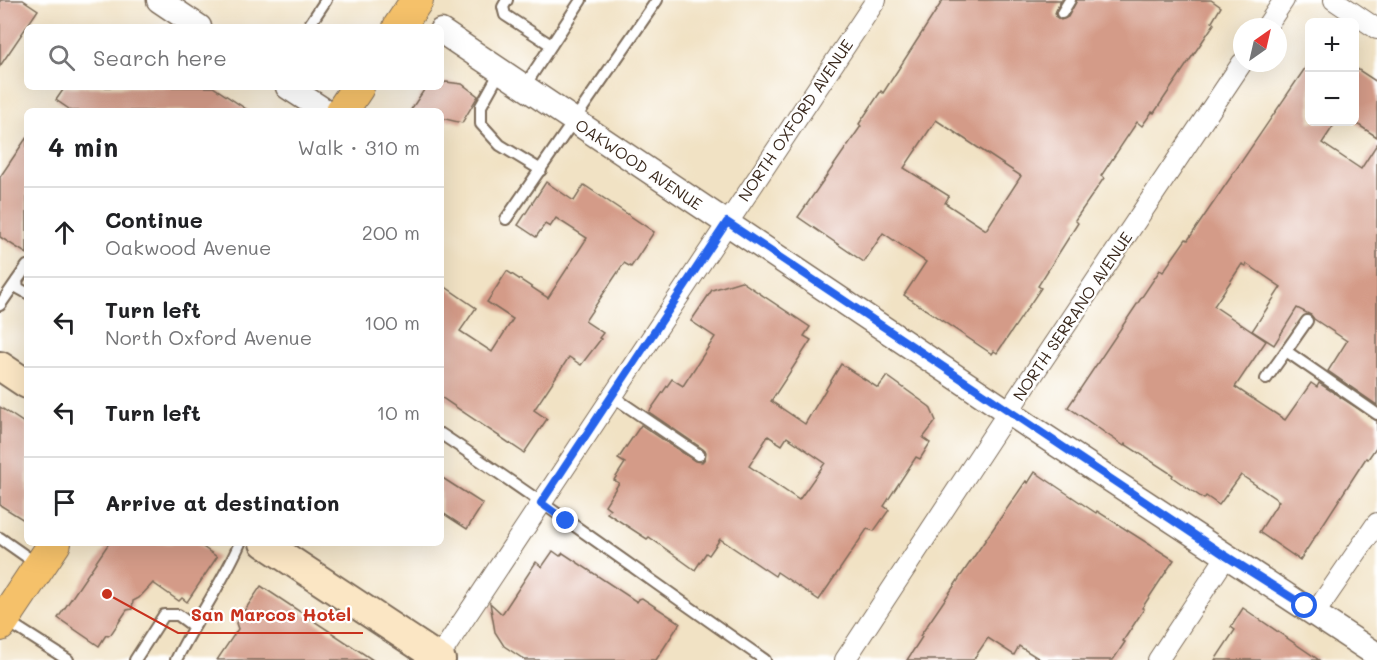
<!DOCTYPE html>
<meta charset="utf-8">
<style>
:root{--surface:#fff;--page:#f6f6f6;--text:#202124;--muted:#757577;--line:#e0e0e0}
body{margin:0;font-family:Mali,sans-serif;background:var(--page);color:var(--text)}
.controls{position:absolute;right:18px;top:18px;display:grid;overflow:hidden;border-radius:9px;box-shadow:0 6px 24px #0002}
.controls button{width:54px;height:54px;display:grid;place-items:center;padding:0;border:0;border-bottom:2px solid var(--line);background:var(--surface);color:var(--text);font:30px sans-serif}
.compass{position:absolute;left:1233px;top:18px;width:54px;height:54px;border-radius:50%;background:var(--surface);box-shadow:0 6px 24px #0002;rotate:34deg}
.stop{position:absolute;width:18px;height:18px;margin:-14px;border:4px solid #2563eb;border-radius:50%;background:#fff}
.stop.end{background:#2563eb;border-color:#fff;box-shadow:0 2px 6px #0008}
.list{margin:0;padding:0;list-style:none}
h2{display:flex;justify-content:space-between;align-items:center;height:78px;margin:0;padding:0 24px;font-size:26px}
h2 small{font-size:20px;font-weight:400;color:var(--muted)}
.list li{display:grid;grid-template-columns:39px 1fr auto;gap:18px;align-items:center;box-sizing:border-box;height:90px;padding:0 24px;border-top:2px solid var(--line)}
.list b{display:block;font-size:22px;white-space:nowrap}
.list p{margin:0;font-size:20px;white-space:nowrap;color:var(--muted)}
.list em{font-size:20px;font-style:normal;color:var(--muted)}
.icon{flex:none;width:33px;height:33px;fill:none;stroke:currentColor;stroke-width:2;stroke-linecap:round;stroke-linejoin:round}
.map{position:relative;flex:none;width:1377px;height:660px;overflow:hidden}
.search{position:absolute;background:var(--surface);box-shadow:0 6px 24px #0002;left:24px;top:24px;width:420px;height:66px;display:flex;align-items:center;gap:15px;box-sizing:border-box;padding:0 21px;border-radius:9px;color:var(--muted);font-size:22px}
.panel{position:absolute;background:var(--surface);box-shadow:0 6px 24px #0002;left:24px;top:108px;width:420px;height:438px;border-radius:9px}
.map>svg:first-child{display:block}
</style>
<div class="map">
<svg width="1377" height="660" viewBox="0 0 1377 660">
<rect width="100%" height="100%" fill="#fff"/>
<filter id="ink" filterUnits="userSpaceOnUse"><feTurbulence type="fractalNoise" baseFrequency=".0167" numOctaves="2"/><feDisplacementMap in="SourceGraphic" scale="12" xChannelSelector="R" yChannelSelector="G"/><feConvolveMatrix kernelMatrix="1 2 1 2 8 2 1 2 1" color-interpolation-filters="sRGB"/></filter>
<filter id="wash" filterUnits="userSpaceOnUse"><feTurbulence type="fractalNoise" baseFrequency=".008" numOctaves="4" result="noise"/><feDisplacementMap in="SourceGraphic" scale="24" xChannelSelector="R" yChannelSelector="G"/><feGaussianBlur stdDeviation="1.35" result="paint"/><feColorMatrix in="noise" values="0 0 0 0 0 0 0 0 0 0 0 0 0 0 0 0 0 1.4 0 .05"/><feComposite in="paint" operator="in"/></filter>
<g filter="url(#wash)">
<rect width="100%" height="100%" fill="#f1e2c4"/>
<g id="blocks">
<g fill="#d49b88" fill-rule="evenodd">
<path d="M0,0h23l15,10 -38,56z"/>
<path d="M943,0h118l-6,13 1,4 5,3 7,-3 9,-17h134l10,7 -9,15 2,2 -60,89 -2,-1 -10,14 -5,-4 -36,54 3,2 -29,42 3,3 -40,63 3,2 -44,65 -3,-2 -2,3 -88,-59 22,-33 -43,-29 -19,29 -66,-45 63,-91 -2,-2 22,-33 2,2zM936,120l85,56 -35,54 -41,-27 4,-7 -45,-28z"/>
<path d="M1310,61v61h26l-14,21 39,26 16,-25v261l-49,-34 19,-30 -33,-22 -3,-4 -14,-7 -23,37 -22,-14 29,-44 -34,-23 -1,2 -4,-2 -28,42 52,35 -31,46 50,33 26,-37 6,4 2,-4 58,38v25l-9,13 -2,-1 -66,102 -41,-28 20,-31 -38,-26 -22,30 -13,-9 -2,3 -32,-22 1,-2 -48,-31 -1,2 -56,-39 92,-137 3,2 23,-33 2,1z"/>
<path d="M1354,67l23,15v55l-23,-15z"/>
<path d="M446,82l16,2 16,12 -16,27 -21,-5v-7h-31l16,-24h15v-3z"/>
<path d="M65,87h148l36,24h-177l-16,-11z"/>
<path d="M27,137v117l-27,-17v-60z"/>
<path d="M546,182l28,19 10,-16 70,47 -23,35 -7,-4 -39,58 18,12 -4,5 2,1 -20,26 -12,-8 -35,53 13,9 -23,34 -83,-56v-113l35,24 -16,23 32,21 21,-33 -26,-17 20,-31 41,27 39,-60 -31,-20 -6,9 -5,-3 -9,13 -18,-12z"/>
<path d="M741,281l69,46 -6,9 7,4 -40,61 34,23 36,-60 37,24 9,-12 43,31 6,14 -13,17 7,5 -10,16 -4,-2 -32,49 5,4 -15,21 -7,-2 -48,71 -42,-28 -2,4 -55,-37 -11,16 -3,-2 -11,17 -46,-33 -2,2 -40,-26 3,-4 -5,-4 14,-22 -5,-3 11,-17 -7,-4 23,-34 54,36 7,1 3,-3 1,-7 -3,-3 -54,-37 23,-33 11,7 32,-49 -24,-16 21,-31zM768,436l14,9 5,-8 38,26 -26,37 -50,-34z"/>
<path d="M0,407l27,18v97l-27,-17z"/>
<path d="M1035,472l61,41 1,-2 77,49 -32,48 2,1 -21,32 2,1 -12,18h-72l-22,-14 -5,9 -26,-17 -15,22h-66l15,-23 -2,-1 51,-75 55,-80 2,2z"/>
<path d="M441,477l42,27 -16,25 -26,-17z"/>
<path d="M109,543h88l20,14 -30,45 -5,-4 -3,3 -26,-18 -14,15 -6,3 -1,8 -5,1 -16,24 -3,2 -2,-1 -7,11 -41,-28z"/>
<path d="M553,551l7,5 3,-3 74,49 2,-3 3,-1 38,25 -24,37h-131l-21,-14 -9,-14 -5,-29 12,11 34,-52 6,5z"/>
<path d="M261,586l112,74h-156l21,-31 -2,-6z"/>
<path d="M1243,608l76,52h-104l20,-30 -4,-3z"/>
</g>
</g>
</g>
<g filter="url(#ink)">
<use href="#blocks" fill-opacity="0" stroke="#7b6a58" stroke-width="1.5"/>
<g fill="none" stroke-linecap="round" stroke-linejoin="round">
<g stroke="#7b6a58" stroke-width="14">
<g id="service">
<path d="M507,0l-4,7 2,8 46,30"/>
<path d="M1062,13l8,-13"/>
<path d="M308,27l18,-27"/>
<path d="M500,72l-19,34v18l19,21 41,25"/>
<path d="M524,87l57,-87"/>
<path d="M506,219l151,-219"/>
<path d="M17,281l1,7 9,5"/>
<path d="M0,305l27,-39"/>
<path d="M1307,321l-21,30 91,63"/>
<path d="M1266,379l20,-28"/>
<path d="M612,396l87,59"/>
<path d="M441,434c110,73 216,151 324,226"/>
<path d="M0,538l37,26"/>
<path d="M7,621l61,39"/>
<path d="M135,660l29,-45h14l15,11"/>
<path d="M176,660c20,-40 46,-76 64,-117"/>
</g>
</g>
<g stroke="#7b6a58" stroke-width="22">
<g id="minor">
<path d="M1334,0l43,29"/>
<path d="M1266,27l18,-27"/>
<path d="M1315,613l62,-90"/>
<path d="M437,660l439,-660"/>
<path d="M845,660l177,-269 220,-328"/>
<path d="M1158,660l68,-103"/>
</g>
</g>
<g stroke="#7b6a58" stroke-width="27">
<g id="tertiary">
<path d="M159,0l40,27"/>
<path d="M441,31l588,395 348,229"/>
<path d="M288,87l37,24"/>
</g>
</g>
<g stroke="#7b6a58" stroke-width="32">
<g id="secondary">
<path d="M0,366l27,18"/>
<path d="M264,543l177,117"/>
</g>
</g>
<g stroke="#7b6a58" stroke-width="34">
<g id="primary">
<path d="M399,27l18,-27"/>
<path d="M342,111l16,-24"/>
<path d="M0,625l55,-82"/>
</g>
</g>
<use href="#service" stroke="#fff" stroke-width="10"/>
<use href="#minor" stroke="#fff" stroke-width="20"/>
<use href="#tertiary" stroke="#fff" stroke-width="24"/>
<use href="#secondary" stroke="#fbe6c4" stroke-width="28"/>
<use href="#primary" stroke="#f5c16b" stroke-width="32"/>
</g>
</g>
<g fill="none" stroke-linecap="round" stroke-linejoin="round" filter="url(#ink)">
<path stroke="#2563eb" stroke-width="8" d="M566,521l-25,-18 186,-281 499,334 79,50"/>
</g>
<g text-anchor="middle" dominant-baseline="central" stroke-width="4.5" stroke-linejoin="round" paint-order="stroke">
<g font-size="16" fill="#3b2a1e" stroke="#fff">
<text transform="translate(795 120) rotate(-56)">NORTH OXFORD AVENUE</text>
<text transform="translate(639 164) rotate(34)">OAKWOOD AVENUE</text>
<text transform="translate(1072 316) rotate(-56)">NORTH SERRANO AVENUE</text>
</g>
</g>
<path fill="none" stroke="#c8321e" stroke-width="2" d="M107 594L178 633H363"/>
<circle fill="#c8321e" stroke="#fff" stroke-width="2" cx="107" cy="594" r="6"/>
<g font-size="18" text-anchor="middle" font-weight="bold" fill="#c8321e" stroke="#fff" stroke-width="4.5" stroke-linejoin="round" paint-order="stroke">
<text x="271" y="621">San Marcos Hotel</text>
</g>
</svg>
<div class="controls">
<button>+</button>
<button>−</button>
</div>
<svg class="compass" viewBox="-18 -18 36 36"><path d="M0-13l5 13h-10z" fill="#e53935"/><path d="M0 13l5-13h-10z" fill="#757577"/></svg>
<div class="stop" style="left:1305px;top:606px"></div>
<div class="stop end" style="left:566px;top:521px"></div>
<div class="search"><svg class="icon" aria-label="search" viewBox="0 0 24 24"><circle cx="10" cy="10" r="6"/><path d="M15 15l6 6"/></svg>Search here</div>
<section class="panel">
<h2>4 min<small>Walk · 310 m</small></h2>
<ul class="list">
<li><svg class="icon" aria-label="ahead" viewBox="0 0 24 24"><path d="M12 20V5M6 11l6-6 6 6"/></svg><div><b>Continue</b><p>Oakwood Avenue</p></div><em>200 m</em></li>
<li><svg class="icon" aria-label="left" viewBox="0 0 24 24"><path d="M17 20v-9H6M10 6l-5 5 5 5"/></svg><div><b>Turn left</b><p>North Oxford Avenue</p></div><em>100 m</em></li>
<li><svg class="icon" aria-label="left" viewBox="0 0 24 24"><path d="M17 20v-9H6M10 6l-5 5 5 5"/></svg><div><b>Turn left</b></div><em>10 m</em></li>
<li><svg class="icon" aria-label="arrive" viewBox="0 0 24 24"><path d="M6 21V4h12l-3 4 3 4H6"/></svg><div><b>Arrive at destination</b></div></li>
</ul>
</section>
</div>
